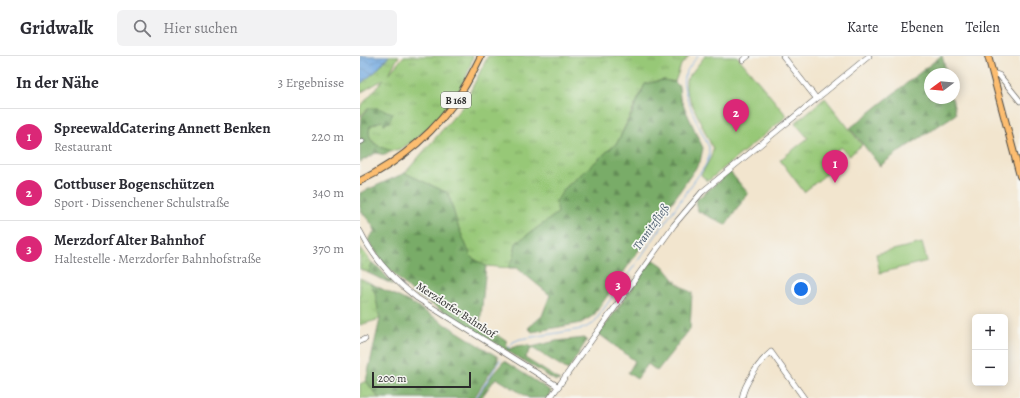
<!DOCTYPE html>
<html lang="de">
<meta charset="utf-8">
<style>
:root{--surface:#fff;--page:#f2f2f3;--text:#2b2b33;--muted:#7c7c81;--line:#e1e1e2;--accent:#db2777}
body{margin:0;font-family:Alegreya,serif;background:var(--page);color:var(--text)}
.controls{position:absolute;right:12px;bottom:12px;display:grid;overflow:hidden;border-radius:6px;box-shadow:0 2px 10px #0003}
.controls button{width:36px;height:36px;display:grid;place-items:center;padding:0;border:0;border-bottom:1px solid var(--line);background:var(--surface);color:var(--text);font:20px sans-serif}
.compass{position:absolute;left:564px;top:12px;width:36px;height:36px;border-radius:50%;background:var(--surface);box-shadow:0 2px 10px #0003;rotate:254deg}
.scale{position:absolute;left:12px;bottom:10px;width:99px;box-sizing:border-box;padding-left:4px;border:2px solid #2b2b2b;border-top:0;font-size:11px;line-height:14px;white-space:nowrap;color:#2b2b2b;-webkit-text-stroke:3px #f6f6f2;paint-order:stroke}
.you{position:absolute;left:441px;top:233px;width:14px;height:14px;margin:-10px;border:3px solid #fff;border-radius:50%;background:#1a73e8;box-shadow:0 0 0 6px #1a73e833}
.badge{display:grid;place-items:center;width:26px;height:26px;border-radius:50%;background:var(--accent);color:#fff;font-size:13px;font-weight:700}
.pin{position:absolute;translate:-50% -33px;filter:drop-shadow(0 1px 2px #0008)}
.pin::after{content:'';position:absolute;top:21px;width:14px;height:12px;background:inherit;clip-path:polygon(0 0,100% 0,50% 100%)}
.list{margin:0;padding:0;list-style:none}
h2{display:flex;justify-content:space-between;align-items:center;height:52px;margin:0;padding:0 16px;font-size:17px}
h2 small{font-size:13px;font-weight:400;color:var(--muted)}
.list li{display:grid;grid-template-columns:26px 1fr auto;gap:12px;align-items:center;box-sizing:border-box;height:56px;padding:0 16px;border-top:1px solid var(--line)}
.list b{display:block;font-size:15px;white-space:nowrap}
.list p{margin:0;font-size:13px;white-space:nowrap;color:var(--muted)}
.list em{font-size:13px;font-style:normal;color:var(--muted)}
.icon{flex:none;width:22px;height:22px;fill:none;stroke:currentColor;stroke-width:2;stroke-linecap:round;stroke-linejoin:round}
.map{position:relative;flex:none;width:660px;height:342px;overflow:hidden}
header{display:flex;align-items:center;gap:24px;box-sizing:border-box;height:56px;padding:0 20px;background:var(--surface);border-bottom:1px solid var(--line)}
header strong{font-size:19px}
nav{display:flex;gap:22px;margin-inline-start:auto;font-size:14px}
.search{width:280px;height:36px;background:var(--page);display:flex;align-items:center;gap:10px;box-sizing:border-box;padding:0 14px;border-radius:6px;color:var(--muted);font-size:15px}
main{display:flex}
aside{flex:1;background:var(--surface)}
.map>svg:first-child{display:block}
</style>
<header>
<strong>Gridwalk</strong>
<div class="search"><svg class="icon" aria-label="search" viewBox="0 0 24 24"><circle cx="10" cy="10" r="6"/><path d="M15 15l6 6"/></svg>Hier suchen</div>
<nav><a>Karte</a><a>Ebenen</a><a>Teilen</a></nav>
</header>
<main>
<aside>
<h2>In der Nähe<small>3 Ergebnisse</small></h2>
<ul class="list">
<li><span class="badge">1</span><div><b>SpreewaldCatering Annett Benken</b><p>Restaurant</p></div><em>220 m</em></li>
<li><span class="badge">2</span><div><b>Cottbuser Bogenschützen</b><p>Sport · Dissenchener Schulstraße</p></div><em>340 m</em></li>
<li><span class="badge">3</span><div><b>Merzdorf Alter Bahnhof</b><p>Haltestelle · Merzdorfer Bahnhofstraße</p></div><em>370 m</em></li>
</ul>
</aside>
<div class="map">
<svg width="660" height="342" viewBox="0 0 660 342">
<defs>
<pattern id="grass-tufts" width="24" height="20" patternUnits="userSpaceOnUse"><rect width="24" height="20" fill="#97c877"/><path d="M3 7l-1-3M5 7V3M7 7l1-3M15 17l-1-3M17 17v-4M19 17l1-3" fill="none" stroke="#7ba362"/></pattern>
<pattern id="forest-firs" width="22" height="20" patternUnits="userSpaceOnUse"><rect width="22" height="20" fill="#79ac68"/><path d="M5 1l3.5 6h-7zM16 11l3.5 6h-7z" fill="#638c56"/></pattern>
<pattern id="garden-dots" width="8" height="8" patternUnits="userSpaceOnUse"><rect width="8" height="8" fill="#97c877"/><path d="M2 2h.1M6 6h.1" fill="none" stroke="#7ba362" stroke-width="1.8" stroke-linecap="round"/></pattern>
<pattern id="water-waves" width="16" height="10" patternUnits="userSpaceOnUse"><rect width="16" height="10" fill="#71a8e0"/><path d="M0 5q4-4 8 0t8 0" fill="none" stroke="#5d89b6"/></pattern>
</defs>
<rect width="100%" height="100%" fill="#f6f6f2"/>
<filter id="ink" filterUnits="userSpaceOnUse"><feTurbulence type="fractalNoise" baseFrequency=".025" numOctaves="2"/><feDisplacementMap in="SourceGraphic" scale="8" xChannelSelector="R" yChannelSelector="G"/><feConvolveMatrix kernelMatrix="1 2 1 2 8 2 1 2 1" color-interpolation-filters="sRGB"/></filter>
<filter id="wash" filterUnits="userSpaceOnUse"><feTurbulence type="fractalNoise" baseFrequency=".012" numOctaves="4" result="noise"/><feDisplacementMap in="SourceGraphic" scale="16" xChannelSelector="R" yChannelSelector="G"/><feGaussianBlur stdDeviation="0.9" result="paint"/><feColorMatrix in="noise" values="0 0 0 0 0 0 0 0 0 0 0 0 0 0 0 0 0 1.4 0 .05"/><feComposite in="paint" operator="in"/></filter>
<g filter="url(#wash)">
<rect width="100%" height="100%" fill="#f2e5ce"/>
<g fill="url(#grass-tufts)" stroke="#617a51">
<path d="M29,0h10l-11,19 16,-19h69c-3,13 -8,25 -15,36 -11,17 -45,57 -66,59 -5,0 -13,-4 -16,-7 -7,-6 -8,-10 -6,-18l11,-5 3,3 5,-2 3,-9 -23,-5 -9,8v-9l24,-28 -24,14v-9l15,-12z"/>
<path d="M128,0h201l-8,9 -6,17 -11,-2 -19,4 -28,59 -53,46 -6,24 -42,30 -2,15 -6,10 -22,-2 -15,-9 -13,-31 -10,-33 -43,-20 58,-67z"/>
<path d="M465,42l37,47 -13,11 -8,-9 -13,11 7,9 -31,25 -24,-32 28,-22 -13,-15z"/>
<path d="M0,222l10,5 5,9 5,27 -20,6z"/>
<path d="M6,325l13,17h-19v-14z"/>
</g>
<g fill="url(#forest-firs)" stroke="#526c4a">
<path d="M581,0h1l5,18h-17v24h22l4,16 -59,39 -17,13 -30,-38z"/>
<path d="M304,24l11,2 4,4 1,12 23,50 -3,14 -106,153 -13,8 -49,9 -4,-4 14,-12 8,-21 -33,-27h-9l6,-10 2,-15 42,-30 -2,-11 8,-13 53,-46 15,-29 13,-30z"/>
<path d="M9,52h8l16,5 -4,9 -5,2 -3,-3 -11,5c-4,17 7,20 22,25l-7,4 -9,-2 -16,9v-36l2,-10z"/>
<path d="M370,116l18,21 -22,32 -28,-14 -2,-11z"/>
<path d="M45,117l43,20 10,33 13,31 15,9 -6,60 26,14 1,7 4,2c5,-4 15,-5 21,-2l24,-6 29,-3 2,2 -19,30 -36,-22 -7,10 35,22 -4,1 -144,-89 -29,-29 -15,-23 7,-9c-2,-9 -12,-14 -15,-24 0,-4 0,-9 0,-14z"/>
<path d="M293,203l10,7 14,17 15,10 -2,36 -33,42 -9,-7 -11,15 -9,-6 7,-12 -36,-27z"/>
<path d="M12,207l5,3 17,19 -26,-12z"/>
<path d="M10,227l43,21 85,53v4l-24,37h-95l-13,-17 14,-62 -5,-26z"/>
<path d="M144,305l47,30 -3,7h-19l-33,-20 -15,20h-4l15,-23z"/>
</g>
<g fill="#97c877" stroke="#617a51">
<path d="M345,0h32l50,60 -79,65 -7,-6 10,-18 2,-8 -27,-58v-11z"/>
<path d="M562,187l5,18 -47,12 -4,-19z"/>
</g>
<path fill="url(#garden-dots)" stroke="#617a51" d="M0,191l12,16 -4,10 -8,-4z"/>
<path fill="url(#water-waves)" stroke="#4e6a86" d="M0,0h29l-14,16 -15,12z"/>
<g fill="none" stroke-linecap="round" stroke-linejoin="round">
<g stroke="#71a8e0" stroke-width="1">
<path d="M149,292l4,-6 7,-3 62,-10 11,-5 112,-158 4,-9v-10c-7,-15 -29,-56 -25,-70 3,-8 9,-15 14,-21"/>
<path d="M116,342l25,-39"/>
</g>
</g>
</g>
<g filter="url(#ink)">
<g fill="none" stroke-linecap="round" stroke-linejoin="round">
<g stroke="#494743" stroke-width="6">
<g id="minor">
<path d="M423,0l33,42"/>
<path d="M383,4l5,-4"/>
<path d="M633,17l6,2 21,26"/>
<path d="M0,86l2,-1"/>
<path d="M0,175c14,28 33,49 57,67l142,89"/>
<path d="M0,285l5,-2"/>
<path d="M190,342l124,-173 28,-33 167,-136"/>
<path d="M382,342c2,-14 18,-37 29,-46l33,46"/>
</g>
</g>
<g stroke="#494743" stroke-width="8">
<g id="major">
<path d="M628,0l32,120"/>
<path d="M0,125c41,-20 78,-51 102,-90 7,-11 13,-23 19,-35"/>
</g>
</g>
<use href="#minor" stroke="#fff" stroke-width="5"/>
<use href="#major" stroke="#fcbd6f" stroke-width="6"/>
</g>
</g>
<g text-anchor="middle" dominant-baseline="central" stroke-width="3.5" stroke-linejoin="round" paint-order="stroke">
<rect fill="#f6f6f2" stroke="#686867" stroke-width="1" x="81" y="36" width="30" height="16" rx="3"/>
<g font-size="10" font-weight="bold" fill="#2b2b2b">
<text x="96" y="44">B 168</text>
</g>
<g font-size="11" fill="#2b2b2b" stroke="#f6f6f2">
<text transform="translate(96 254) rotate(33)">Merzdorfer Bahnhof</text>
</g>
<g font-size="12" font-style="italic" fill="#44576a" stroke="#f6f6f2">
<text transform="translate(291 171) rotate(-55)">Tranitzfließ</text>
</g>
</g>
</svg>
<div class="controls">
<button>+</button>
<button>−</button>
</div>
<svg class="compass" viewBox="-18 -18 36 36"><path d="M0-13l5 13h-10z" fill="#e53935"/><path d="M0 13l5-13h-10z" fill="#7c7c81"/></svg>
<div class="scale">200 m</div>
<div class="you"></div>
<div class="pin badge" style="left:475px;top:127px">1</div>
<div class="pin badge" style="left:376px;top:76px">2</div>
<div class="pin badge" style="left:258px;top:248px">3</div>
</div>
</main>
